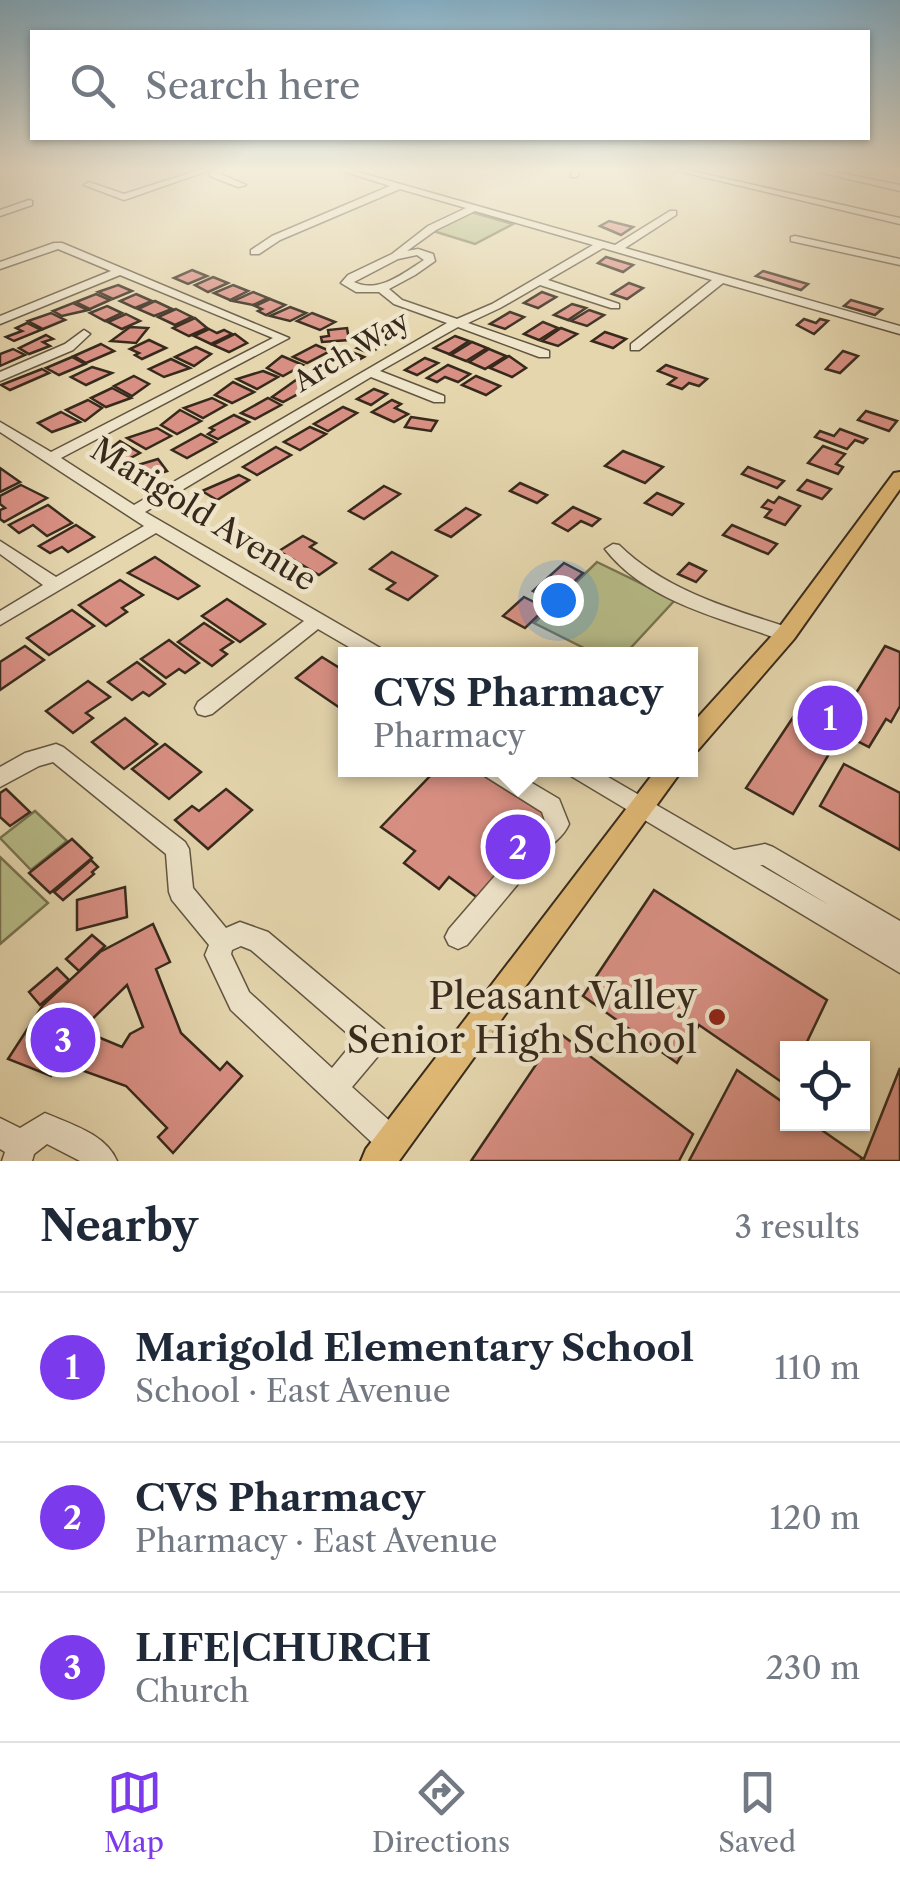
<!DOCTYPE html>
<meta charset="utf-8">
<style>
:root{--surface:#fff;--page:#f6f6f7;--text:#1f2937;--muted:#747a83;--line:#e0e1e3;--accent:#7c3aed}
body{margin:0;font-family:"Libre Caslon Text",serif;background:var(--page);color:var(--text)}
.controls{position:absolute;right:30px;bottom:30px;display:grid;overflow:hidden;border-radius:0px;box-shadow:0 2px 8px #0004}
.controls button{width:90px;height:90px;display:grid;place-items:center;padding:0;border:0;border-bottom:2px solid var(--line);background:var(--surface);color:var(--text);font:50px sans-serif}
.you{position:absolute;left:558px;top:600px;width:35px;height:35px;margin:-25px;border:8px solid #fff;border-radius:50%;background:#1a73e8;box-shadow:0 0 0 15px #1a73e833}
.badge{display:grid;place-items:center;width:65px;height:65px;border-radius:50%;background:var(--accent);color:#fff;font-size:32px;font-weight:700}
.pin{position:absolute;translate:-50% -50%;border:5px solid #fff;box-shadow:0 2px 10px #0006}
.popup{position:absolute;left:338px;top:647px;width:360px;height:130px;box-sizing:border-box;display:grid;place-content:center;border-radius:0px;background:var(--surface);filter:drop-shadow(0 2px 8px #0005);font-size:32px;white-space:nowrap;color:var(--muted)}
.popup b{font-size:38px;color:var(--text)}
.popup::after{content:'';position:absolute;left:50%;top:100%;margin-left:-20px;border:20px solid transparent;border-top-color:var(--surface)}
.list{margin:0;padding:0;list-style:none}
h2{display:flex;justify-content:space-between;align-items:center;height:130px;margin:0;padding:0 40px;font-size:42px}
h2 small{font-size:32px;font-weight:400;color:var(--muted)}
.list li{display:grid;grid-template-columns:65px 1fr auto;gap:30px;align-items:center;box-sizing:border-box;height:150px;padding:0 40px;border-top:2px solid var(--line)}
.list b{display:block;font-size:38px;white-space:nowrap}
.list p{margin:0;font-size:32px;white-space:nowrap;color:var(--muted)}
.list em{font-size:32px;font-style:normal;color:var(--muted)}
.icon{flex:none;width:55px;height:55px;fill:none;stroke:currentColor;stroke-width:2;stroke-linecap:round;stroke-linejoin:round}
.map{position:relative;flex:none;width:900px;height:1161px;overflow:hidden}
.search{position:absolute;background:var(--surface);box-shadow:0 2px 8px #0004;left:30px;right:30px;top:30px;height:110px;display:flex;align-items:center;gap:25px;box-sizing:border-box;padding:0 35px;border-radius:0px;color:var(--muted);font-size:38px}
.sheet{height:580px;background:var(--surface)}
nav{display:flex;justify-content:space-around;align-items:center;box-sizing:border-box;height:140px;border-top:2px solid var(--line);background:var(--surface);font-size:28px;color:var(--muted)}
nav a{display:grid;justify-items:center;gap:5px}
nav .on{color:var(--accent)}
.map>svg:first-child{display:block}
</style>
<div class="map">
<svg width="900" height="1161" viewBox="0 0 900 1161">
<rect width="100%" height="100%" fill="#e5d6ae"/>
<filter id="stains"><feTurbulence type="fractalNoise" baseFrequency=".002" numOctaves="4"/><feColorMatrix values="0 0 0 0 .2 0 0 0 0 .09 0 0 0 0 .02 0 0 0 .5 -.17"/></filter>
<radialGradient id="worn" r=".72"><stop offset=".6" stop-color="#630" stop-opacity="0"/><stop offset="1" stop-color="#630" stop-opacity=".3"/></radialGradient>
<g fill="#b7bd89" stroke="#777452" stroke-width="2.5">
<path d="M471,212l42,12 -38,20 -42,-13z"/>
<path d="M597,562l78,38 -50,54h-29l-62,-31z"/>
<path d="M35,811l32,30 -36,29 -31,-32z"/>
<path d="M0,857l48,46 -48,41z"/>
</g>
<g fill="#d99084" stroke="#372a1c" stroke-width="2.5" fill-rule="evenodd">
<path d="M609,221l24,6 -12,8 -21,-9z"/>
<path d="M606,257l27,8 -10,7 -25,-9z"/>
<path d="M192,270l15,6 -19,8 -14,-6z"/>
<path d="M763,271l45,13 -7,6 -45,-14z"/>
<path d="M213,277l15,6 -20,9 -13,-7z"/>
<path d="M629,283l14,5 -16,11 -15,-5z"/>
<path d="M118,285l14,6 -19,8 -15,-7z"/>
<path d="M233,285l15,6 -18,9 -16,-7z"/>
<path d="M253,292l15,6 -15,7 -20,-4z"/>
<path d="M542,292l14,5 -18,11 -14,-5z"/>
<path d="M96,294l14,6 -20,9 -14,-7z"/>
<path d="M136,294l16,7 -17,7 -15,-7z"/>
<path d="M270,299l15,6 -19,10 -8,-4 4,-2 -7,-3z"/>
<path d="M851,300l31,9 -7,6 -31,-9z"/>
<path d="M155,301l17,8 -18,7 -16,-7z"/>
<path d="M73,303l15,7 -26,6 -9,-5z"/>
<path d="M572,304l14,4 -18,12 -14,-5z"/>
<path d="M107,306l15,7 -17,8 -15,-8z"/>
<path d="M290,307l16,6 -16,8 -20,-5z"/>
<path d="M176,309l16,8 -17,8 -17,-8z"/>
<path d="M589,310l15,5 -17,11 -16,-5z"/>
<path d="M510,312l14,5 -19,12 -15,-5z"/>
<path d="M51,313l14,7 -22,9 -15,-8z"/>
<path d="M312,313l23,9 -15,8 -23,-9z"/>
<path d="M126,314l14,7 -18,8 -14,-7z"/>
<path d="M195,318l12,10 -18,8 -16,-8z"/>
<path d="M804,319l12,4 4,-4 8,2 -14,13 -17,-9z"/>
<path d="M543,322l15,6 -19,12 -15,-6z"/>
<path d="M27,323l14,7 -27,11 -8,-4 16,-6 -6,-3z"/>
<path d="M130,327l18,1 -12,15 -25,-2z"/>
<path d="M347,328l2,12 -27,2 -1,-5 8,-1 -1,-6z"/>
<path d="M561,328l16,6 -19,12 -16,-5z"/>
<path d="M209,329l8,4 7,-3 8,4 -21,10 -17,-8z"/>
<path d="M605,332l21,7 -13,9 -21,-7z"/>
<path d="M235,334l12,9 -18,9 -16,-7z"/>
<path d="M46,335l7,4 -10,3 7,4 -21,8 -10,-6z"/>
<path d="M380,336l12,5 -23,12 -12,-5z"/>
<path d="M455,336l14,5 -20,13 -15,-6z"/>
<path d="M149,340l17,8 -24,11 -7,-4 4,-2 -9,-4z"/>
<path d="M472,342l15,6 -21,13 -15,-6z"/>
<path d="M101,344l13,7 -28,12 -12,-7z"/>
<path d="M316,345l14,6 -23,12 -14,-6z"/>
<path d="M196,347l15,7 -17,12 -19,-9z"/>
<path d="M13,349l12,6 -25,11v-12z"/>
<path d="M489,349l17,7 -21,13 -16,-7z"/>
<path d="M349,351l15,6 -22,12 -14,-6z"/>
<path d="M843,351l15,5 -18,17 -14,-4z"/>
<path d="M282,356l21,9 -20,11 -16,-8z"/>
<path d="M509,356l17,12 -14,9 -22,-9z"/>
<path d="M72,357l13,7 -26,11 -13,-7z"/>
<path d="M425,358l13,5 -21,12 -12,-5z"/>
<path d="M171,359l19,9 -26,9 -15,-8z"/>
<path d="M326,365l13,6 -23,13 -14,-6z"/>
<path d="M448,365l22,9 -12,8 -13,-5 -8,5 -10,-4z"/>
<path d="M666,365l41,14 -8,7 -10,-3 -7,6 -14,-5 8,-6 -18,-7z"/>
<path d="M92,367l20,6 -26,12 -15,-8z"/>
<path d="M42,369l7,4 -39,17 -9,-5z"/>
<path d="M263,371l15,6 -21,12 -20,-10z"/>
<path d="M134,376l15,8 -17,12 -18,-10z"/>
<path d="M476,376l24,10 -14,9 -24,-10z"/>
<path d="M296,380l15,7 -28,15 -11,-5z"/>
<path d="M233,382l21,10 -22,11 -17,-8z"/>
<path d="M112,388l19,10 -25,9 -15,-9z"/>
<path d="M374,389l13,5 -16,11 -14,-6z"/>
<path d="M212,398l14,7 -23,13 -19,-10z"/>
<path d="M268,398l13,7 -26,14 -14,-6z"/>
<path d="M88,400l14,8 -17,13 -19,-11z"/>
<path d="M392,400l9,4 -6,4 13,6 -14,8 -22,-10z"/>
<path d="M343,407l14,6 -29,18 -14,-7z"/>
<path d="M180,410l21,11 -24,13 -16,-9z"/>
<path d="M866,411l31,10 -8,10 -31,-11z"/>
<path d="M61,412l19,10 -28,10 -14,-9z"/>
<path d="M234,415l15,7 -31,17 -10,-5 6,-4 -4,-2z"/>
<path d="M411,417l26,4 -6,10 -26,-4z"/>
<path d="M310,427l16,7 -26,16 -16,-8z"/>
<path d="M157,428l14,8 -25,13 -19,-11z"/>
<path d="M840,429l27,10 -4,4 -8,-3 -8,9 -32,-12 5,-6 14,5z"/>
<path d="M201,434l15,8 -29,16 -15,-8z"/>
<path d="M120,441l20,12 -23,12 -16,-9z"/>
<path d="M823,446l22,8 -9,10 7,3 -5,7 -30,-11z"/>
<path d="M276,447l15,8 -34,20 -14,-8z"/>
<path d="M623,451l40,16 -18,16 -40,-17z"/>
<path d="M158,459l9,12 -28,9 -8,-13z"/>
<path d="M748,467l36,14 -7,7 -35,-14z"/>
<path d="M0,468l20,14 -20,10z"/>
<path d="M239,475l10,5 -32,20 -15,-9z"/>
<path d="M807,480l24,9 -9,10 -24,-9z"/>
<path d="M520,483l27,12 -10,8 -27,-12z"/>
<path d="M21,485l26,13 -43,24 -4,-3v-9l5,-2 -5,-4v-8z"/>
<path d="M384,486l16,8 -36,25 -15,-8z"/>
<path d="M657,493l26,11 -11,11 -27,-12z"/>
<path d="M779,497l21,9 -15,19 -20,-8 6,-7 -9,-3 6,-7 6,3z"/>
<path d="M48,505l24,18 -25,13 -14,-11 -14,8 -10,-8z"/>
<path d="M573,507l27,12 -8,7 -11,-5 -13,10 -15,-8z"/>
<path d="M466,508l14,7 -29,22 -15,-7z"/>
<path d="M76,525l18,12 -26,15 -6,-5 -12,6 -11,-7z"/>
<path d="M732,525l45,19 -9,10 -45,-19z"/>
<path d="M303,536l13,7 -6,4 26,16 -17,12 -40,-24z"/>
<path d="M392,552l45,24 -29,24 -21,-11 8,-6 -25,-14z"/>
<path d="M155,557l44,29 -21,13 -50,-26z"/>
<path d="M564,563l19,10 -30,29 -20,-11z"/>
<path d="M689,563l17,8 -10,11 -18,-8z"/>
<path d="M120,580l23,15 -21,13 5,4 -21,14 -27,-21z"/>
<path d="M524,597l22,11 -21,20 -22,-12z"/>
<path d="M227,599l38,25 -25,18 -38,-26z"/>
<path d="M72,610l22,16 -45,29 -22,-17z"/>
<path d="M204,623l29,19 -12,8 6,4 -15,12 -34,-24z"/>
<path d="M169,640l30,23 -14,10 -6,-4 -13,9 -25,-19z"/>
<path d="M25,646l19,14 -44,30v-28z"/>
<path d="M885,646l15,6v54l-9,16 -5,-3 -17,28 -47,-24 19,-31 12,6z"/>
<path d="M322,657l24,15v31l-6,5 -44,-30z"/>
<path d="M137,662l28,22 -16,12 -6,-4 -11,8 -24,-18z"/>
<path d="M88,681l22,16 -24,16 7,5 -20,15 -27,-22z"/>
<path d="M794,716l44,23 -45,75 -47,-26z"/>
<path d="M125,718l32,26 -33,25 -32,-27z"/>
<path d="M165,744l36,28 -32,27 -37,-30z"/>
<path d="M844,764l56,29v57l-80,-44z"/>
<path d="M420,770h55l75,47 -18,22 16,10 -24,29 -15,-10 -27,33 -33,-24 -10,12 -35,-26 11,-12 -34,-24 49,-51z"/>
<path d="M6,789l24,23 -20,14 -10,-9v-24z"/>
<path d="M226,789l26,21 -44,39 -33,-29 17,-14 7,5z"/>
<path d="M72,839l20,19 -42,35 -21,-20z"/>
<path d="M91,860l7,7 -6,5 2,2 -31,26 -9,-8z"/>
<path d="M125,887l2,30 -50,13v-30z"/>
<path d="M654,890l173,110 -23,48h-16l-2,37 -87,-60 -22,38 -94,-67z"/>
<path d="M153,924l17,38 -14,7 25,64 39,37 7,-8 15,14 -69,77 -15,-16 9,-9 -41,-42 -67,-24 -8,14 -43,-17 35,-54 57,-53zM127,985l16,42 -13,7 -8,13 -41,-17z"/>
<path d="M92,935l13,11 -26,25 -13,-12z"/>
<path d="M57,968l12,12 -29,25 -11,-13z"/>
<path d="M558,1032l135,102 -14,27h-208z"/>
<path d="M900,1068v93h-37z"/>
<path d="M737,1070l51,36v18h25l49,34 -2,3h-171z"/>
</g>
<g fill="none" stroke-linecap="round" stroke-linejoin="round">
<path stroke="#c2b491" stroke-width="21" stroke-dasharray="21 10" stroke-linecap="butt" d="M524,858l13,-16"/>
<path stroke="#c2b491" stroke-width="26" stroke-dasharray="26 14" stroke-linecap="butt" d="M514,871l12,-15"/>
<g stroke="#625540" stroke-width="3">
<g id="minor">
<path d="M199,170h11l-86,30 -40,-15 5,-3 35,12z"/>
<path d="M215,170h10l-5,4 26,11 -8,2 -28,-11v-4z"/>
<path d="M339,170h12l264,75 55,-34h6v4l-51,33 275,78v8l-177,-51 -84,67h-8v-6l81,-64 -109,-32 -55,32 71,24v4h-8l-71,-23 -40,23 -32,15 81,28v6h-10l-81,-30 -78,44 64,25v6h-10l-63,-25 -226,135 237,137 2,5h-23l-43,-25 -106,85 -7,2 -7,-2 -3,-6 3,-6 106,-81 -148,-88 -156,92v-14l43,-26 -43,-31v-13l56,36 88,-51 -144,-94v-10l51,30 222,-114 -153,-63 -120,49v-8l111,-45 -53,-22 -58,20v-7l54,-19h8l227,95 -228,120 73,47 313,-182 -53,-19 -15,-12h-23l-15,-9 7,-8 44,-21 36,-28 38,-18 -66,-19 -120,51 -21,14h-8v-4l21,-14 118,-50zM475,211l118,34 -101,59 -35,15 -55,-19 -13,-11 26,-14 20,-14 -2,-7 -15,-5 -11,2 29,-21zM417,255l7,5c-20,13 -46,34 -70,22l44,-23z"/>
<path d="M572,170h8l-3,7h-6z"/>
<path d="M674,170h13l213,48v6z"/>
<path d="M810,170h14l76,15v6z"/>
<path d="M29,200l3,1v4l-32,11v-6z"/>
<path d="M795,236l105,23v6l-109,-24v-4z"/>
<path d="M84,330l6,4 -17,16 -73,31v-9l65,-28z"/>
<path d="M613,544l6,1c47,46 112,64 174,84l2,5 -2,5h-14c-59,-21 -134,-38 -174,-90z"/>
<path d="M56,744l7,3 122,95 4,7 4,39 33,40 14,-6 28,10 116,97 4,10 -4,10 -32,38 50,45 5,10 -5,10 -10,5 -10,-5 -151,-142 -26,-55 4,-10 -37,-45 -3,-8 -3,-38 -113,-92 -14,4 -39,21v-20l25,-14zM241,946l10,4 104,90 -23,28 -83,-76 -18,-38 1,-4z"/>
<path d="M483,770h27l49,29 10,25c-5,12 -19,24 -32,28l-8,-3 -4,-7 4,-7 16,-14 -3,-9 -57,-36z"/>
<path d="M569,770h27l138,80 31,-6 8,3 127,74v52l-329,-197zM760,865h3l66,40z"/>
<path d="M514,860l8,3 4,8 -4,8 -55,66 -9,4 -9,-4 -4,-8 4,-8 57,-66z"/>
<path d="M45,1113c25,11 61,21 72,48h-37l-33,-17 -13,10 -2,7h-30l3,-9 -5,-3v-31l20,10z"/>
</g>
</g>
<g stroke="#372a1c" stroke-width="4">
<g id="major">
<path d="M900,472v17l-106,150 -96,111 -8,2v-26l88,-97 116,-156z"/>
<path d="M656,770h26l-283,391h-38l5,-12z"/>
</g>
</g>
<use href="#minor" fill="#eee4ca" fill-rule="evenodd"/>
<use href="#major" fill="#e2bb77" fill-rule="evenodd"/>
</g>
<linearGradient id="sky" x2="0" y2="1"><stop stop-color="#87b6d0"/><stop offset="0.51" stop-color="#f3eddb"/><stop offset="1" stop-color="#f3eddb" stop-opacity="0"/></linearGradient>
<rect width="900" height="332" fill="url(#sky)"/>
<circle fill="#8f2418" stroke="#eee4ca" stroke-width="4" cx="717" cy="1017" r="10"/>
<g text-anchor="middle" dominant-baseline="central" stroke-width="9" stroke-linejoin="round" paint-order="stroke">
<g font-size="28" fill="#372a1c" stroke="#eee4ca">
<text transform="translate(351 351) rotate(-31)">Arch Way</text>
</g>
<g font-size="32" fill="#372a1c" stroke="#eee4ca">
<text transform="translate(204 514) rotate(32)">Marigold Avenue</text>
</g>
<g font-size="38" fill="#372a1c" stroke="#eee4ca" text-anchor="end">
<text x="697" y="995">Pleasant Valley<tspan x="697" dy="44">Senior High School</tspan></text>
</g>
</g>
<rect width="100%" height="100%" filter="url(#stains)"/>
<rect width="100%" height="100%" fill="url(#worn)"/>
</svg>
<div class="controls">
<button><svg class="icon" aria-label="locate" viewBox="0 0 24 24"><circle cx="12" cy="12" r="6"/><path d="M12 2v4M12 18v4M2 12h4M18 12h4"/></svg></button>
</div>
<div class="you"></div>
<div class="pin badge" style="left:830px;top:718px">1</div>
<div class="pin badge" style="left:518px;top:847px">2</div>
<div class="popup"><b>CVS Pharmacy</b>Pharmacy</div>
<div class="pin badge" style="left:63px;top:1040px">3</div>
<div class="search"><svg class="icon" aria-label="search" viewBox="0 0 24 24"><circle cx="10" cy="10" r="6"/><path d="M15 15l6 6"/></svg>Search here</div>
</div>
<section class="sheet">
<h2>Nearby<small>3 results</small></h2>
<ul class="list">
<li><span class="badge">1</span><div><b>Marigold Elementary School</b><p>School · East Avenue</p></div><em>110 m</em></li>
<li><span class="badge">2</span><div><b>CVS Pharmacy</b><p>Pharmacy · East Avenue</p></div><em>120 m</em></li>
<li><span class="badge">3</span><div><b>LIFE|CHURCH</b><p>Church</p></div><em>230 m</em></li>
</ul>
</section>
<nav>
<a class="on"><svg class="icon" aria-label="map" viewBox="0 0 24 24"><path d="M3 6l6-2 6 2 6-2v14l-6 2-6-2-6 2zM9 4v14M15 6v14"/></svg>Map</a>
<a><svg class="icon" aria-label="directions" viewBox="0 0 24 24"><path d="M12 3l9 9-9 9-9-9zM9 14v-3h6M13 9l2 2-2 2"/></svg>Directions</a>
<a><svg class="icon" aria-label="saved" viewBox="0 0 24 24"><path d="M7 4h10v16l-5-4-5 4z"/></svg>Saved</a>
</nav>
